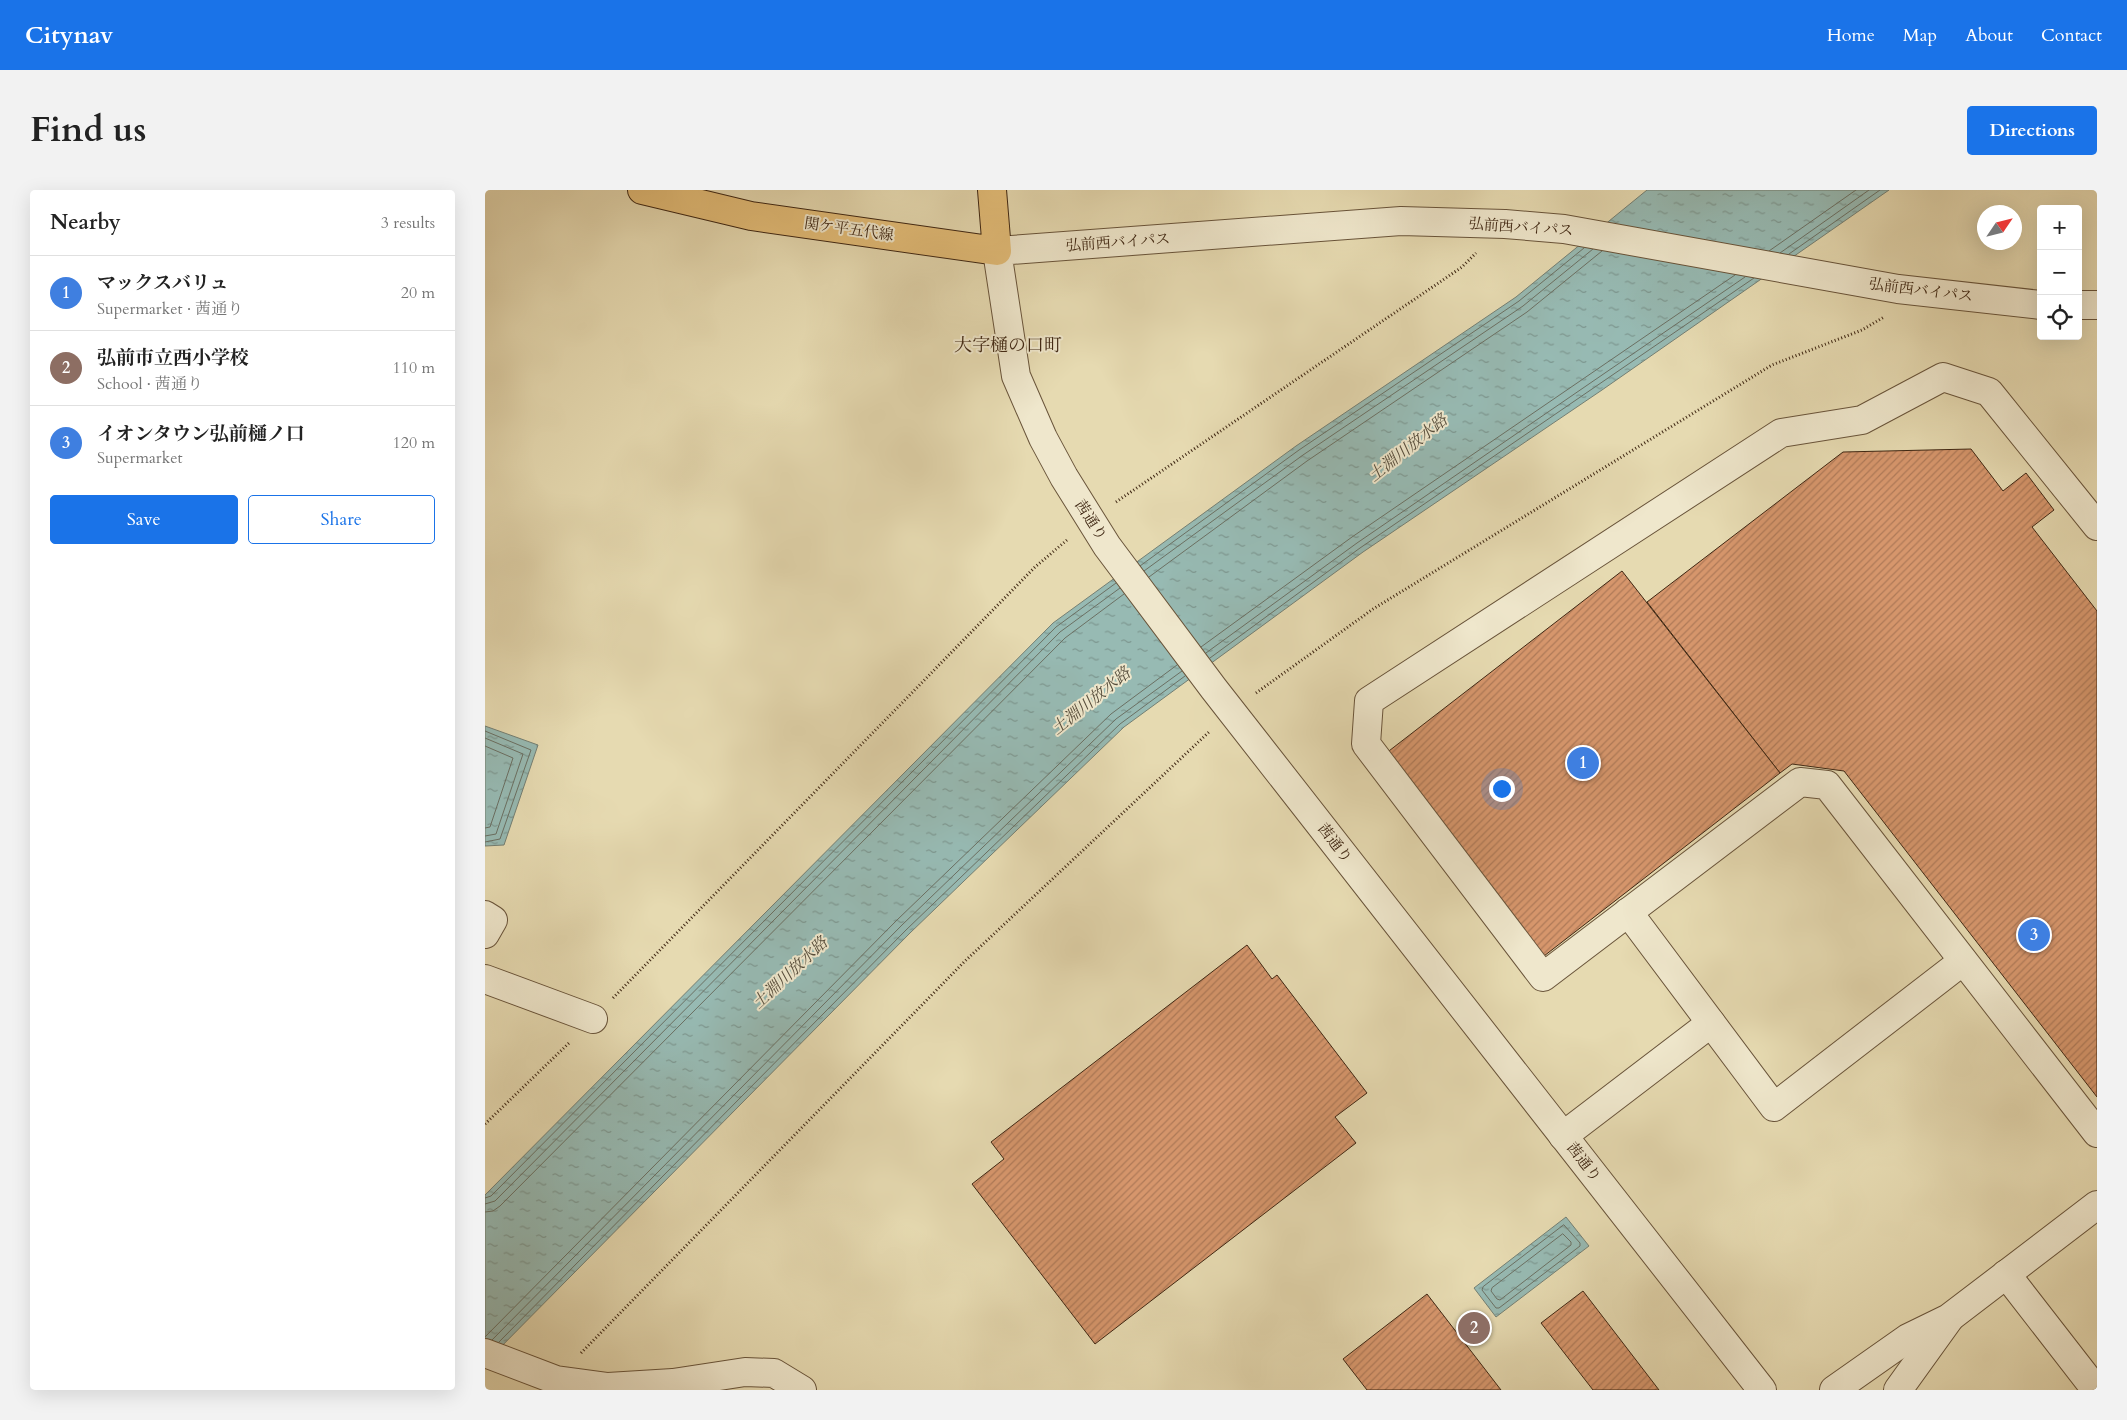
<!DOCTYPE html>
<meta charset="utf-8">
<style>
:root{--surface:#fff;--page:#f2f2f2;--text:#222;--muted:#767676;--line:#e0e0e0;--accent:#1a73e8}
body{margin:0;font-family:Cardo,"Noto Serif JP",serif;background:var(--page);color:var(--text)}
.controls{position:absolute;right:15px;top:15px;display:grid;overflow:hidden;border-radius:5px;box-shadow:0 5px 20px #0002}
.controls button{width:45px;height:45px;display:grid;place-items:center;padding:0;border:0;border-bottom:1px solid var(--line);background:var(--surface);color:var(--text);font:25px sans-serif}
.compass{position:absolute;left:1492px;top:15px;width:45px;height:45px;border-radius:50%;background:var(--surface);box-shadow:0 5px 20px #0002;rotate:55deg}
.you{position:absolute;left:1016px;top:598px;width:18px;height:18px;margin:-12px;border:4px solid #fff;border-radius:50%;background:#1a73e8;box-shadow:0 0 0 8px #1a73e833}
.badge{display:grid;place-items:center;width:32px;height:32px;border-radius:50%;background:var(--accent);color:#fff;font-size:16px;font-weight:700}
.pin{position:absolute;translate:-50% -50%;border:2px solid #fff;box-shadow:0 1px 5px #0006}
.list{margin:0;padding:0;list-style:none}
h2{display:flex;justify-content:space-between;align-items:center;height:65px;margin:0;padding:0 20px;font-size:21px}
h2 small{font-size:16px;font-weight:400;color:var(--muted)}
.list li{display:grid;grid-template-columns:32px 1fr auto;gap:15px;align-items:center;box-sizing:border-box;height:75px;padding:0 20px;border-top:1px solid var(--line)}
.list b{display:block;font-size:19px;white-space:nowrap}
.list p{margin:0;font-size:16px;white-space:nowrap;color:var(--muted)}
.list em{font-size:16px;font-style:normal;color:var(--muted)}
.actions{display:flex;gap:10px;padding:15px 20px}
.actions a{flex:1;padding:11px 0;border:1px solid var(--accent);border-radius:5px;text-align:center;font-size:18px;color:var(--accent)}
.actions .main{background:var(--accent);color:#fff}
.icon{flex:none;width:28px;height:28px;fill:none;stroke:currentColor;stroke-width:2;stroke-linecap:round;stroke-linejoin:round}
.map{position:relative;flex:none;width:1612px;height:1200px;overflow:hidden;border-radius:5px}
header{display:flex;align-items:center;gap:30px;box-sizing:border-box;height:70px;padding:0 25px;background:var(--accent);color:#fff}
header strong{font-size:24px}
nav{display:flex;gap:28px;margin-inline-start:auto;font-size:18px}
.intro{display:flex;align-items:center;justify-content:space-between;box-sizing:border-box;height:120px;padding:0 30px}
h1{margin:0;font-size:35px}
.button{padding:12px 22px;border-radius:5px;background:var(--accent);color:#fff;font-size:18px;font-weight:700}
main{display:flex;gap:30px;padding:0 30px}
aside{flex:1;background:var(--surface);border-radius:5px;box-shadow:0 5px 20px #0002}
.map>svg:first-child{display:block}
</style>
<header>
<strong>Citynav</strong>
<nav><a>Home</a><a>Map</a><a>About</a><a>Contact</a></nav>
</header>
<div class="intro"><h1>Find us</h1><a class="button">Directions</a></div>
<main>
<aside>
<h2>Nearby<small>3 results</small></h2>
<ul class="list">
<li><span class="badge" style="background:#3f7fe0">1</span><div><b>マックスバリュ</b><p>Supermarket · 茜通り</p></div><em>20 m</em></li>
<li><span class="badge" style="background:#8d6e63">2</span><div><b>弘前市立西小学校</b><p>School · 茜通り</p></div><em>110 m</em></li>
<li><span class="badge" style="background:#3f7fe0">3</span><div><b>イオンタウン弘前樋ノ口</b><p>Supermarket</p></div><em>120 m</em></li>
</ul>
<div class="actions"><a class="main">Save</a><a>Share</a></div>
</aside>
<div class="map">
<svg width="1612" height="1200" viewBox="0 0 1612 1200">
<defs>
<pattern id="water-ripples" width="26" height="14" patternUnits="userSpaceOnUse" patternTransform="scale(1.25)"><rect width="26" height="14" fill="#97bab3"/><path d="M2 4q2-2 4 0t4 0M15 11q2-2 4 0t4 0" fill="none" stroke="#7d9790"/></pattern>
<pattern id="building-hatch" width="6" height="6" patternUnits="userSpaceOnUse" patternTransform="scale(1.25)"><rect width="6" height="6" fill="#d6966c"/><path d="M-1 1l2-2M0 6l6-6M5 7l2-2" fill="none" stroke="#af7a58"/></pattern>
</defs>
<rect width="100%" height="100%" fill="#e6dab1"/>
<filter id="stains"><feTurbulence type="fractalNoise" baseFrequency=".004" numOctaves="4"/><feColorMatrix values="0 0 0 0 .2 0 0 0 0 .09 0 0 0 0 .02 0 0 0 .5 -.17"/></filter>
<radialGradient id="worn" r=".72"><stop offset=".6" stop-color="#630" stop-opacity="0"/><stop offset="1" stop-color="#630" stop-opacity=".3"/></radialGradient>
<g fill="url(#water-ripples)" stroke="#747f73">
<path d="M1162,0h242l-287,200 -239,162 -239,175 -214,206 -425,430v-168l568,-572 243,-177 220,-149z"/>
<path d="M0,536l53,19 -34,100 -19,1z"/>
<path d="M1081,1027l23,29 -93,71 -22,-29z"/>
</g>
<g fill="none" stroke-linecap="round" stroke-linejoin="round">
<g stroke="#6b7063" stroke-width="1">
<path d="M1284,61l87,-61"/>
<path d="M1295,63l89,-63"/>
<path d="M1304,64l91,-64"/>
<path d="M655,376l159,-116 220,-149 65,-53"/>
<path d="M659,381l159,-116 220,-149 70,-57"/>
<path d="M664,387l158,-116 220,-149 75,-61"/>
<path d="M716,457l151,-110 383,-262"/>
<path d="M721,463l151,-110 388,-266"/>
<path d="M725,468l150,-110 394,-270"/>
<path d="M0,541l46,19 -31,89 -15,3"/>
<path d="M0,548l38,16 -27,80 -11,2"/>
<path d="M0,556l28,12 -23,69 -5,1"/>
<path d="M0,1008l6,-2 565,-569 60,-44"/>
<path d="M0,1014l10,-3 565,-569 60,-44"/>
<path d="M0,1022l8,-1 7,-5 565,-568 59,-44"/>
<path d="M1079,1035l16,18v3l-81,62h-3l-14,-18 1,-3z"/>
<path d="M1078,1044l8,8v3l-71,55 -3,-1 -6,-8 1,-3z"/>
<path d="M0,1147l412,-417 214,-206 66,-49"/>
<path d="M7,1150l410,-415 214,-206 66,-48"/>
<path d="M14,1152l407,-412 214,-206 65,-48"/>
</g>
</g>
<g fill="url(#building-hatch)" stroke="#3f2713">
<path d="M1486,259l32,42 23,-18 28,37 -22,17 65,84v486l-253,-326 -52,-7 -12,9 -133,-171 196,-150z"/>
<path d="M1137,381l158,202 -236,183 -159,-202z"/>
<path d="M762,755l25,34 5,-4 90,118 -32,24 21,26 -261,201 -123,-160 32,-25 -13,-17z"/>
<path d="M1098,1101l76,99h-66l-52,-67z"/>
<path d="M942,1104l74,96h-134l-24,-31z"/>
</g>
<g fill="none" stroke-linecap="round" stroke-linejoin="round">
<g stroke="#69543a" stroke-width="30">
<g id="minor">
<path d="M1593,115h19"/>
<path d="M1612,336l-108,-134 -46,-15 -81,43 -81,13 -412,268 -3,43 177,233 257,-195 27,3 270,348"/>
<path d="M1143,722l146,195 189,-146"/>
<path d="M0,725l8,5 -8,14"/>
<path d="M0,789l108,40"/>
<path d="M1078,946l148,-113"/>
<path d="M1521,1084l90,116"/>
<path d="M0,1163l71,27 52,7 65,-4 72,-11 29,1 28,17"/>
<path d="M1277,1200l-548,-701 -107,-143 -43,-69 -21,-39 -27,-62 -19,-125 404,-30 104,3 59,5 334,60 143,16"/>
<path d="M1349,1200l74,-52 41,-20 148,-113"/>
<path d="M1413,1200l51,-71"/>
</g>
</g>
<g stroke="#3f2713" stroke-width="30">
<path id="major" d="M157,0l109,26 246,35 -5,-61"/>
</g>
<g stroke="#3f2713" stroke-width="3" stroke-dasharray="1 2.5" stroke-linecap="butt">
<path d="M631,312l346,-235 14,-14"/>
<path d="M771,503l117,-84 399,-244 90,-35 22,-13"/>
<path d="M128,808l422,-431 32,-27"/>
<path d="M0,934l85,-82"/>
<path d="M96,1163l383,-391 245,-230"/>
</g>
<use href="#minor" stroke="#efe7cc" stroke-width="28"/>
<use href="#major" stroke="#e3bd78" stroke-width="28"/>
</g>
<g text-anchor="middle" dominant-baseline="central" stroke-width="4" stroke-linejoin="round" paint-order="stroke">
<g font-size="15" fill="#3f2713" stroke="#efe7cc">
<text transform="translate(1036 37) rotate(4)">弘前西バイパス</text>
<text transform="translate(364 39) rotate(8)">関ケ平五代線</text>
<text transform="translate(633 52) rotate(-4)">弘前西バイパス</text>
<text transform="translate(1436 100) rotate(7)">弘前西バイパス</text>
<text transform="translate(606 330) rotate(57)">茜通り</text>
<text transform="translate(850 653) rotate(52)">茜通り</text>
<text transform="translate(1099 972) rotate(52)">茜通り</text>
</g>
<g font-size="16" font-style="italic" fill="#554c3b" stroke="#efe7cc">
<text transform="translate(923 258) rotate(-39)">土淵川放水路</text>
<text transform="translate(606 511) rotate(-39)">土淵川放水路</text>
<text transform="translate(305 783) rotate(-43)">土淵川放水路</text>
</g>
<g font-size="18" fill="#3f2713" stroke="#efe7cc">
<text x="523" y="155">大字樋の口町</text>
</g>
</g>
<rect width="100%" height="100%" filter="url(#stains)"/>
<rect width="100%" height="100%" fill="url(#worn)"/>
</svg>
<div class="controls">
<button>+</button>
<button>−</button>
<button><svg class="icon" aria-label="locate" viewBox="0 0 24 24"><circle cx="12" cy="12" r="6"/><path d="M12 2v4M12 18v4M2 12h4M18 12h4"/></svg></button>
</div>
<svg class="compass" viewBox="-18 -18 36 36"><path d="M0-13l5 13h-10z" fill="#e53935"/><path d="M0 13l5-13h-10z" fill="#767676"/></svg>
<div class="you"></div>
<div class="pin badge" style="left:1098px;top:573px;background:#3f7fe0">1</div>
<div class="pin badge" style="left:989px;top:1138px;background:#8d6e63">2</div>
<div class="pin badge" style="left:1549px;top:745px;background:#3f7fe0">3</div>
</div>
</main>
